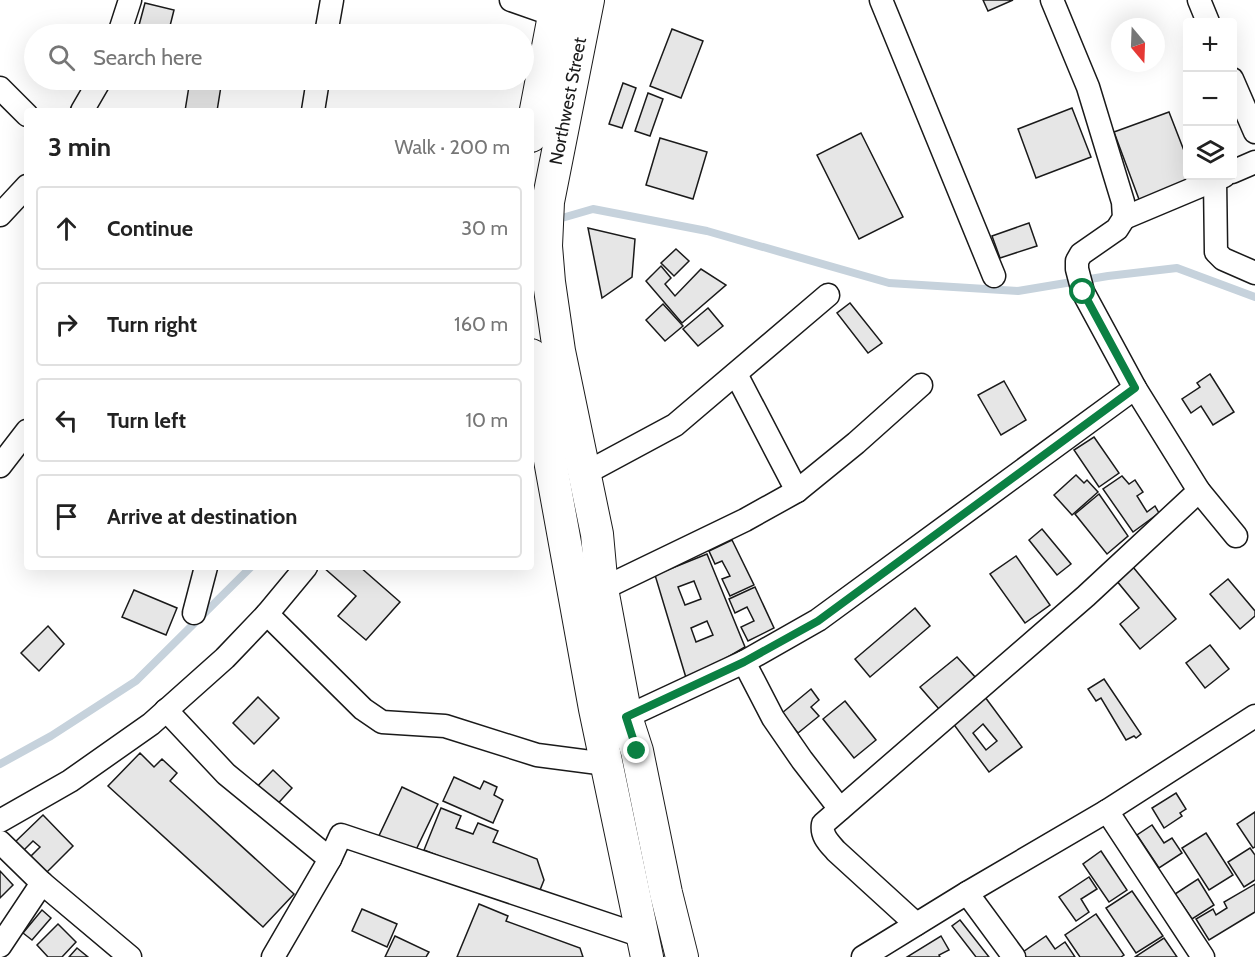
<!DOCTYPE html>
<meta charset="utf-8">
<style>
:root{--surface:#fff;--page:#f2f2f2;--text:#222;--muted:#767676;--line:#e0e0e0}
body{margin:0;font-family:Cabin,sans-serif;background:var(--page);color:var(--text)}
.controls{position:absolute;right:18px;top:18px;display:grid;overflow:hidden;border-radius:6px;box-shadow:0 6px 24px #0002}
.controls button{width:54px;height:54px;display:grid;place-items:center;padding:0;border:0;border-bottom:2px solid var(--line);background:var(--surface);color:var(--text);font:30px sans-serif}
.compass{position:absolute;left:1111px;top:18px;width:54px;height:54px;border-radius:50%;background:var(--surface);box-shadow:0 6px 24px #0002;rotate:161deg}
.stop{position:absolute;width:18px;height:18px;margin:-14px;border:4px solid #0b8043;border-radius:50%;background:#fff}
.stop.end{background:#0b8043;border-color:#fff;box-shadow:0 2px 6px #0008}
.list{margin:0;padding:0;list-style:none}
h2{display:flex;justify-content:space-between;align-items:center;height:78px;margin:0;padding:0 24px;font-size:26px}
h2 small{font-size:20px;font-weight:400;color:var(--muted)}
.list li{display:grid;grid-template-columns:39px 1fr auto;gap:18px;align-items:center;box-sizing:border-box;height:84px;margin:0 12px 12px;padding:0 12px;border:2px solid var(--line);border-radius:6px}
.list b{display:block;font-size:22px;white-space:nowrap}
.list em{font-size:20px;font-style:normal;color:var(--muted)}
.icon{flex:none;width:33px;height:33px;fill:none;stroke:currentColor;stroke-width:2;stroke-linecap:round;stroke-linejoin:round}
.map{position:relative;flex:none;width:1255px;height:957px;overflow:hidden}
.search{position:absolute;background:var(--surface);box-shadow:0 6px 24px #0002;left:24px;top:24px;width:510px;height:66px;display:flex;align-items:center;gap:15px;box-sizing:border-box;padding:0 21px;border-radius:33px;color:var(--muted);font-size:22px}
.panel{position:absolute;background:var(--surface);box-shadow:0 6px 24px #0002;left:24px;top:108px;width:510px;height:462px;border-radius:6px}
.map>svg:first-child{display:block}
</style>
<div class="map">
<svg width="1255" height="957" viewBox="0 0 1255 957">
<rect width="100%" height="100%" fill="#fff"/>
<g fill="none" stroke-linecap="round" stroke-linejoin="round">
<g stroke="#c6d2dc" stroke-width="8">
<path d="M555,220l38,-11 114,22 182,52 129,8 90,-15 69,-8 78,29"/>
<path d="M0,764l51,-28 85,-55 115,-114"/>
</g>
</g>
<g fill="#e6e6e6" stroke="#1a1a1a" stroke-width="1.5" fill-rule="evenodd">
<path d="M983,0h30l-25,11z"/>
<path d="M145,3l29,7 -6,24 -30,-5z"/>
<path d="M672,29l31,12 -22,57 -31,-12z"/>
<path d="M190,80h32l-5,31h-32z"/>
<path d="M623,83l13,5 -14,40 -13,-4z"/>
<path d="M648,93l15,6 -13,37 -15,-5z"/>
<path d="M1072,108l19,49 -55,21 -18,-49z"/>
<path d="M1169,112l19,49v15h5l2,6 -55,20 -26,-70z"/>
<path d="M861,133l42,84 -44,22 -42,-84z"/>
<path d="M660,138l47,14 -14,47 -47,-14z"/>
<path d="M1029,223l8,23 -37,12 -8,-22z"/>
<path d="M588,228l47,11 -3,38 -30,21z"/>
<path d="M676,249l13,12 -15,15 -13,-13z"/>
<path d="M661,266l10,12 -6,6 10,12 26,-27 25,16 -44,38 -36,-42z"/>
<path d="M850,303l32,40 -14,10 -31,-40z"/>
<path d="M663,304l20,22 -18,15 -19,-21z"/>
<path d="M708,308l15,18 -25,20 -15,-17z"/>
<path d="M1210,374l24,38 -21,13 -12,-19 -10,7 -9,-14 18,-12 -3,-4z"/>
<path d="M1004,381l22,39 -25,15 -23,-40z"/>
<path d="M1094,437l25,36 -20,14 -25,-37z"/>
<path d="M1076,475l8,8 3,-3 11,12 -26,23 -18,-20z"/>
<path d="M1122,476l7,8 6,-4 8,12 -6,4 10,16 8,-6 4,7 -26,19 -30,-43z"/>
<path d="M1099,494l29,42 -21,18 -32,-40z"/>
<path d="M1042,529l29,35 -14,11 -28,-35z"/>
<path d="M732,540l22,45 -24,11 -8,-17 8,-3 -8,-15 -7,3 -6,-13z"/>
<path d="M707,554l38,93 -58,34 -32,-106zM694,581l7,18 -16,6 -7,-18zM707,621l6,14 -17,7 -5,-14z"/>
<path d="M1016,556l34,49 -25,18 -35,-49z"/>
<path d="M323,567h37l40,35 -34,38 -28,-24 18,-20z"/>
<path d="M1133,567l43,52 -36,30 -20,-25 19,-16 -23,-28z"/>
<path d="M1228,579l27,32v5l-15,13 -30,-35z"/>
<path d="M755,587l19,41 -26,13 -7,-14 13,-6 -7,-14 -12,6 -6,-14z"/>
<path d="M134,590l43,18 -11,27 -44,-18z"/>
<path d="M915,608l15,18 -60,51 -15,-18z"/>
<path d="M48,626l16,18 -25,27 -18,-18z"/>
<path d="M1210,645l19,24 -24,19 -19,-25z"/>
<path d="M957,657l19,21 -37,31 -19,-22z"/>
<path d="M1104,679l37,55 -5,4 -2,-2 -8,4 -25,-42 -5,3 -8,-12z"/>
<path d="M811,689l8,11 -8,7 8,9 -21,17 -16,-20z"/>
<path d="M258,697l21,21 -25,26 -21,-21z"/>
<path d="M985,697l37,50 -33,25 -37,-50zM983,724l14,17 -11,9 -13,-17z"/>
<path d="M845,701l31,39 -22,18 -31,-39z"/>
<path d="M140,753l14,14 8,-8 15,14 -7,8 124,113 -31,33 -155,-141z"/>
<path d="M273,770l19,18 -19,21 -20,-18z"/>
<path d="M454,777l26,12 4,-8 13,6 -3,8 9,5 -10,23 -50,-22z"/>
<path d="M402,787l36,17 -25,52 -36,-16z"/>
<path d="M1176,793l10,16 -6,4 2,3 -18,12 -12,-20z"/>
<path d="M441,808l20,8 -5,12 17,6 5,-11 20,8 -5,11 44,17 7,21 -6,15 -114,-45z"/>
<path d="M1255,812v35l-2,1 -16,-24z"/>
<path d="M43,815l30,31 -28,28 -16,-16 11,-11 -7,-6 -11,11 -8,-9z"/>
<path d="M1152,825l12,18 8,-5 10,15 -23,15 -22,-33z"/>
<path d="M1206,833l27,42 -24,15 -27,-42z"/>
<path d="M1250,848l5,7v25l-11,7 -16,-25z"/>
<path d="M1101,851l26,39 -18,12 -26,-38z"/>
<path d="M0,871l13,14 -13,13z"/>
<path d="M1089,877l8,12 -16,10 8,13 -13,9 -17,-24z"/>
<path d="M1198,879l16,26 -22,14 -17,-25z"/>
<path d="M1255,884v28l-46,28 -13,-21 17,-10 3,6 11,-7 -3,-6z"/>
<path d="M1132,891l31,45 -27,17 -30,-45z"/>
<path d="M479,904l29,12 -2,5 74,27 3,9h-126z"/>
<path d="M362,909l35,15 -10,23 -35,-16z"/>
<path d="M42,910l9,8 -19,22 -9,-7z"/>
<path d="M1096,914l28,41 -3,2h-41l-15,-22z"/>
<path d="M960,920l29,37h-13l-24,-31z"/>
<path d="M58,924l18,18 -14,15h-14l-11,-12z"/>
<path d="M395,936l34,16 -3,5h-41z"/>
<path d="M941,936l8,14 -10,5 1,2h-33z"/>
<path d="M1046,936l9,13 10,-7 10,15h-49l-3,-5z"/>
<path d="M1164,938l13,19h-42z"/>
<path d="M77,948l11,9h-19z"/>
</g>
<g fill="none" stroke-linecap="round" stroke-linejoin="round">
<g stroke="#1a1a1a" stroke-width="25">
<g id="street">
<path d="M511,0l43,15"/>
<path d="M881,0l113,276"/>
<path d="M1052,0l36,87 35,115 1,16 -7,11 -36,25 -4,7v8l6,23 52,96 64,103 37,45"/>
<path d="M1199,0l9,22"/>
<path d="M119,34l11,-34"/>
<path d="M326,34l6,-34"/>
<path d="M1232,79l23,53"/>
<path d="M0,88l27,27"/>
<path d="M82,111l18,-31"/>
<path d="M313,111l5,-31"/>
<path d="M1232,172l23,-10"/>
<path d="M1215,179l1,73 7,7 32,14"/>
<path d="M0,215l27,-29"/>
<path d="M1124,218l100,-42"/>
<path d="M736,374l61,117"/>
<path d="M0,466l27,-35"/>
<path d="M584,474l91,-49 153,-130"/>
<path d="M602,589l143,-69 52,-29 59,-48 65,-58"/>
<path d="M194,613l12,-46"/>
<path d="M267,614l96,95 19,13 63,4 92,29 69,9"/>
<path d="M744,662l29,56 29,42 38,49"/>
<path d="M166,710l60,64 104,85"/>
<path d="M626,717l118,-55 74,-42 317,-232"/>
<path d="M1107,811l96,146"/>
<path d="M0,821l70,-40 81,-57 74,-66 42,-44 39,-47"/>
<path d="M0,842l42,41 88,74"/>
<path d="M967,893l47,64"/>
<path d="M916,924l-80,-73c-7,-8 -15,-15 -13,-27l263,-228 113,-105"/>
<path d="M0,946l42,-63"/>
<path d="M273,957l57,-98 11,-24 301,101"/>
<path d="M863,957l104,-64 140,-82 148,-95"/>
</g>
</g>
<g stroke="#1a1a1a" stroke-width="34">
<g id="secondary">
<path d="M588,0l-40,202 -2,44 3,36 10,69 38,183 5,55 24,128 11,34 29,142 16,64"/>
<path d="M531,136l26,-136"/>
<path d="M531,355l64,354 52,248"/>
</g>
</g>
<use href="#street" stroke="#fff" stroke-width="22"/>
<use href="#secondary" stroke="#fff" stroke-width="32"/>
</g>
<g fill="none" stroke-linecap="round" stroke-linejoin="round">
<path stroke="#0b8043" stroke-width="8" d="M637,751l-11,-34 118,-55 74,-41 317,-233 -52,-96"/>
</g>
<g text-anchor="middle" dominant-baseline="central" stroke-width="4.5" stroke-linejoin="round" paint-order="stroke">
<g font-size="18" fill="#1a1a1a" stroke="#fff">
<text transform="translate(568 101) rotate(-79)">Northwest Street</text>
</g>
</g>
</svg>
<div class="controls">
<button>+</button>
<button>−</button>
<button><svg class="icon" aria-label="layers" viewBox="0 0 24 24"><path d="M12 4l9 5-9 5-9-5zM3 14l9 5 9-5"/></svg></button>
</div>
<svg class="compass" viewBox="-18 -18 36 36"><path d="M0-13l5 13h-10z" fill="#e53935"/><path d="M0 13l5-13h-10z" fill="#767676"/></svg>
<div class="stop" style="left:1083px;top:292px"></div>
<div class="stop end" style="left:637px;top:751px"></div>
<div class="search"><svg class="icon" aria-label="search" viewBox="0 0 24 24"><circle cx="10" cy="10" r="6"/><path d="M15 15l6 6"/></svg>Search here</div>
<section class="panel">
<h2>3 min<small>Walk · 200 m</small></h2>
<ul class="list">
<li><svg class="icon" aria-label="ahead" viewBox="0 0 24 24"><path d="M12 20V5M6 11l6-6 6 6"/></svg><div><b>Continue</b></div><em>30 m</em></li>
<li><svg class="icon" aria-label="right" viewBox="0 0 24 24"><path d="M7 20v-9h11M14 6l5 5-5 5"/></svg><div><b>Turn right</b></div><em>160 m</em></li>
<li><svg class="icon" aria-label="left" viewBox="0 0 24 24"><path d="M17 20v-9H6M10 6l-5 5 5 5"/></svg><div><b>Turn left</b></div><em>10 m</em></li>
<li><svg class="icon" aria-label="arrive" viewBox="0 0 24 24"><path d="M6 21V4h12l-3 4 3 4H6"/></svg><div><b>Arrive at destination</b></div></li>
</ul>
</section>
</div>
